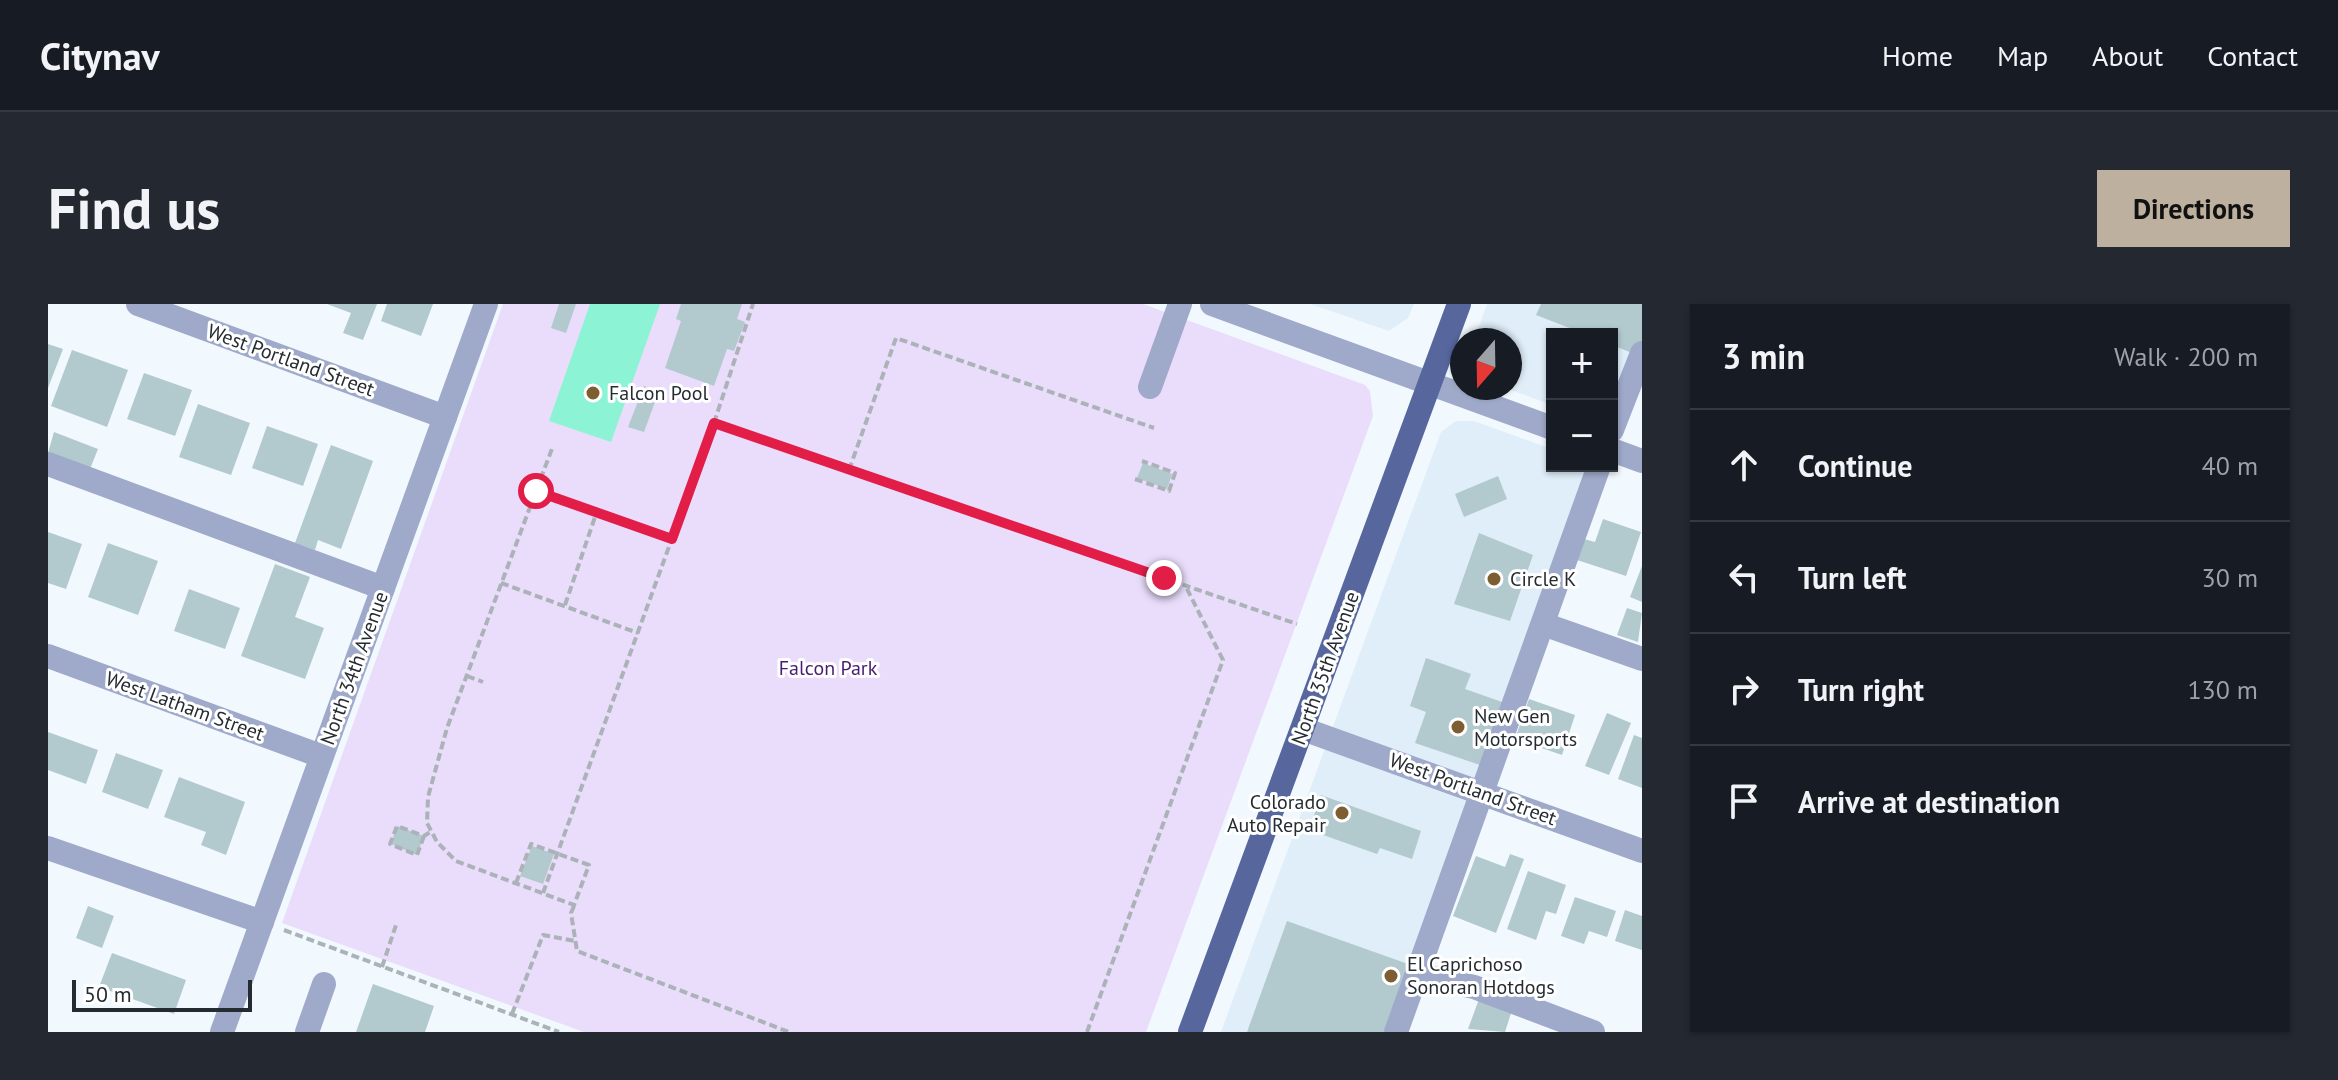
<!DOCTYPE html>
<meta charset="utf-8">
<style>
:root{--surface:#171b24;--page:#242831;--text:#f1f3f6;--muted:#9ea1a6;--line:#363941;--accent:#bdb09e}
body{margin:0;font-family:"PT Sans",sans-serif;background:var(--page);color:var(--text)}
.controls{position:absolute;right:24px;top:24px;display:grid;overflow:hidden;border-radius:0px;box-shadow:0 2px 6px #0004}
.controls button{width:72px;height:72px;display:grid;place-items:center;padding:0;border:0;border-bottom:2px solid var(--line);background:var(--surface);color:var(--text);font:40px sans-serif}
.compass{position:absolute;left:1402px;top:24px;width:72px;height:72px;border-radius:50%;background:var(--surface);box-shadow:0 2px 6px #0004;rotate:200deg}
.scale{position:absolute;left:24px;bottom:20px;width:180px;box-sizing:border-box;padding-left:8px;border:4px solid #252c31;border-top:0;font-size:22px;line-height:28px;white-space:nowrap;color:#252c31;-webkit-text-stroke:6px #fff;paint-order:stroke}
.stop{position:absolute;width:24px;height:24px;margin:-18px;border:6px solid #e11d48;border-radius:50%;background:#fff}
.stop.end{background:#e11d48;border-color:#fff;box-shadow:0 2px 8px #0008}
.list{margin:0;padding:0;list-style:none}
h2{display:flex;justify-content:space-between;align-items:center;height:104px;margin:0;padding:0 32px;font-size:34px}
h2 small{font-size:26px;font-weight:400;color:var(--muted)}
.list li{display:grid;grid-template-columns:52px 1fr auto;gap:24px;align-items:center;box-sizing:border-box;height:112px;padding:0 32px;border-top:2px solid var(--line)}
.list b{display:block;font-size:30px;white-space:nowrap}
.list em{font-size:26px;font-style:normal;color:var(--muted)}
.icon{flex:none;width:44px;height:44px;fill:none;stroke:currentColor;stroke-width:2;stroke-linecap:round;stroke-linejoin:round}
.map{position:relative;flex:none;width:1594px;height:728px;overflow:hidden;border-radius:0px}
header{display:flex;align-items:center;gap:48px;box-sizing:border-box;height:112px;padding:0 40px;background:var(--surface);border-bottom:2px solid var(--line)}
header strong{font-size:38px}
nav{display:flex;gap:44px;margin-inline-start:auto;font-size:28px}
.intro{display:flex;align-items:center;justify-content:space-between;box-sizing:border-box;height:192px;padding:0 48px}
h1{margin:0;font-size:56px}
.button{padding:20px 36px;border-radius:0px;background:var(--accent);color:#111;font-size:28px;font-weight:700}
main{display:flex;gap:48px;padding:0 48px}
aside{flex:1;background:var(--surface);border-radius:0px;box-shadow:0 2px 6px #0004}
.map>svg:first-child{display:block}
</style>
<header>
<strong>Citynav</strong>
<nav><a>Home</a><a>Map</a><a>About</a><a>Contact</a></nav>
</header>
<div class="intro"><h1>Find us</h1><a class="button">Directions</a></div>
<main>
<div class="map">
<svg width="1594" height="728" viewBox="0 0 1594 728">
<rect width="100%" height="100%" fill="#f1f9fe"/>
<g fill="#dfeef9">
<path d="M1262,0h104l-6,14 -19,13z"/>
<path d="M1439,0h155l-30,122v-92h-60v71l-47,-17h5v-48h-36z"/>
<path d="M1408,117h18l78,28v17h47l-204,566h-174l220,-600z"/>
</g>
<path fill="#e9ddfb" d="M455,0h640l222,81 5,6 3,25 -227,616h-562l-302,-109z"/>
<path fill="#8df3d5" d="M542,0h70l-49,138 -62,-21z"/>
<g fill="#b2cace">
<path d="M279,0h50l-14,36 -20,-7 8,-20z"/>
<path d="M339,0h46l-12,32 -40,-15z"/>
<path d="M511,0h17l-10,29 -15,-5z"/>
<path d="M633,0h61l-5,15 8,3 -11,29 -7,-2 -13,37 -49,-18 16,-47 -5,-2z"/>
<path d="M1493,0h101v39l-5,12 -25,-10v-11h-27l-49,-19z"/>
<path d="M0,40l15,5 -15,39z"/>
<path d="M24,46l56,20 -21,57 -56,-21z"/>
<path d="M96,69l48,17 -17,46 -48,-17z"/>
<path d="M596,82l15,5 -15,41 -16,-5z"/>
<path d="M150,100l52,19 -19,52 -52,-18z"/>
<path d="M219,122l51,18 -15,42 -51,-18z"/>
<path d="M6,128l44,17 -8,20 -42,-16z"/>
<path d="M283,141l42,16 -32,88 -23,-9 -3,10 -20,-7z"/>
<path d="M1095,159l29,11 -5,15 -30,-11z"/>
<path d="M1450,172l9,23 -43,18 -9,-23z"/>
<path d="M1555,215l38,13 -15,44 -49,-16 7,-21 11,3z"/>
<path d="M0,228l34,12 -16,45 -18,-6z"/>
<path d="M1431,229l54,22 -23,66 -56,-17z"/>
<path d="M60,239l50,18 -20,54 -50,-18z"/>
<path d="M227,260l35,13 -15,40 29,11 -19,51 -64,-23z"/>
<path d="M1594,262v36l-12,-5z"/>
<path d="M141,285l51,19 -15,41 -51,-18z"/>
<path d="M1579,304l15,5 -4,29 -21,-7z"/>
<path d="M1378,354l45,16 -6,15 40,14 -22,63 -68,-23 11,-31 -16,-6z"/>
<path d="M1481,395l46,16 -13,40 -47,-16z"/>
<path d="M1559,409l24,10 -22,52 -24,-9z"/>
<path d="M0,428l50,18 -12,34 -38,-14z"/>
<path d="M1586,431l8,3v50l-24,-9z"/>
<path d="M68,449l47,17 -15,39 -46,-17z"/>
<path d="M131,473l66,25 -19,53 -25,-10 5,-13 -42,-15z"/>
<path d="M1273,491l100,36 -9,28 -32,-11 -3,6 -68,-24z"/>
<path d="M349,522l27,10 -7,19 -26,-11z"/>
<path d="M484,542l22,8 -11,30 -23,-8z"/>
<path d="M1462,550l14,5 -28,74 -43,-17 23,-60 29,11z"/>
<path d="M1480,567l38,14 -10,29 -10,-3 -10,29 -29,-11z"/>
<path d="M1527,593l41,14 -9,26 -18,-6 -5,13 -23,-8z"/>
<path d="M40,602l26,10 -12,32 -26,-10z"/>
<path d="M1577,606l17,6v34l-27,-9z"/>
<path d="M1239,617l121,43 -24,68h-137z"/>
<path d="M64,649l74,27 -12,34 -75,-27z"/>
<path d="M325,680l61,22 -9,26h-69z"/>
<path d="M1431,695l33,11 -7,22 -37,-3z"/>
</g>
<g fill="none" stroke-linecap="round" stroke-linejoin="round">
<g stroke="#abb3b8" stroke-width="4" stroke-dasharray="8 4" stroke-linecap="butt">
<path d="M666,119l39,-119"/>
<path d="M801,166l47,-132 258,90"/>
<path d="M1087,175l34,12 6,-18 -33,-12"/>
<path d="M489,185l135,50"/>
<path d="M453,279l137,50"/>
<path d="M517,301l32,-94"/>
<path d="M419,372l16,6"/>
<path d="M376,532l-7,19 -27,-11 7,-18 27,10 8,-5"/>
<path d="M468,579l15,-39 58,21 -15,40 -118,-44 -19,-19 -10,-19 1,-26 19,-69 106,-282"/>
<path d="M495,589l171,-470 583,201"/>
<path d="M526,602l-3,7 6,38 212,81"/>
<path d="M236,626l275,102"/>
<path d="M334,663l14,-42"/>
<path d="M464,710l31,-79 32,6"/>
<path d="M1039,728l136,-372 -37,-73"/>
</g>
<g stroke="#9fa9c9" stroke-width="24">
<path d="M90,0l307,113"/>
<path d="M1164,0l340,124"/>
<path d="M1102,83l30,-83"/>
<path d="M1564,126l30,-77"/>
<path d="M1564,146l30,11"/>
<path d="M0,160l335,124"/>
<path d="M1495,320l99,35"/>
<path d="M0,352l273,100"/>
<path d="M1255,425l339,122"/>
<path d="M0,544l214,74"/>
<path d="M1369,670l57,13 119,45"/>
<path d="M174,728l264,-728"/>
<path d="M259,728l17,-48"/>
<path d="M1348,728l203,-566"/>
</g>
<path stroke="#57679e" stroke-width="24" d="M1142,728l269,-728"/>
</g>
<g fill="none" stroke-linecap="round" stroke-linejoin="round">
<path stroke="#e11d48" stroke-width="10" d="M488,187l136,48 42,-116 450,155"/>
</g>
<g fill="#7d5e33" stroke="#fff" stroke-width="3">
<circle cx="545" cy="89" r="8"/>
<circle cx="1446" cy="275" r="8"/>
<circle cx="1410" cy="423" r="8"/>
<circle cx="1294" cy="509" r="8"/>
<circle cx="1343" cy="672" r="8"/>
</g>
<g text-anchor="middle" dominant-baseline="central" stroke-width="6" stroke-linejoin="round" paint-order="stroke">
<g font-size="20" fill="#252c31" stroke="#fff">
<text transform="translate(243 56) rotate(20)">West Portland Street</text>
<text transform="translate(306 364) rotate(-70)">North 34th Avenue</text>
<text transform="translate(1277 364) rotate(-70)">North 35th Avenue</text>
<text transform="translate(137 402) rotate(20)">West Latham Street</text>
<text transform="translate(1425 485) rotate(20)">West Portland Street</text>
</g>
<g font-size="20" fill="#252c31" stroke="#fff" text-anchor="start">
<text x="561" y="89">Falcon Pool</text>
<text x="1462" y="275">Circle K</text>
<text x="1426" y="412">New Gen<tspan x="1426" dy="23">Motorsports</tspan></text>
<text x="1278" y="498" text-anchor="end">Colorado<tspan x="1278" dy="23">Auto Repair</tspan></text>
<text x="1359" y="660">El Caprichoso<tspan x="1359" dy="23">Sonoran Hotdogs</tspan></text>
</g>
<g font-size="20" fill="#481c6f" stroke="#fff">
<text x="780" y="364">Falcon Park</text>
</g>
</g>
</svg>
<div class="controls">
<button>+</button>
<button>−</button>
</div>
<svg class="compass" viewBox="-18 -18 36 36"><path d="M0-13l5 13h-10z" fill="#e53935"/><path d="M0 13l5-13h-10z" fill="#9ea1a6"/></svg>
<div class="scale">50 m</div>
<div class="stop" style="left:488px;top:187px"></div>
<div class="stop end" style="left:1116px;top:274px"></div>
</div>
<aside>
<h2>3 min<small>Walk · 200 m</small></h2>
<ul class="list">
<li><svg class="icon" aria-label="ahead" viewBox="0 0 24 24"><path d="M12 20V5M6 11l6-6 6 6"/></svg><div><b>Continue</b></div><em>40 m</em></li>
<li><svg class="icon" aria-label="left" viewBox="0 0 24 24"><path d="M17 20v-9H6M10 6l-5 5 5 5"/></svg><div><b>Turn left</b></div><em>30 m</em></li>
<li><svg class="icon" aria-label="right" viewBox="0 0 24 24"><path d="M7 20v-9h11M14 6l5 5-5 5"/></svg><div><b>Turn right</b></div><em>130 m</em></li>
<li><svg class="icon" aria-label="arrive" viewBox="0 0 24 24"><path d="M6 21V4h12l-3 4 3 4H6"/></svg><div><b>Arrive at destination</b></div></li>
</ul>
</aside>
</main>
